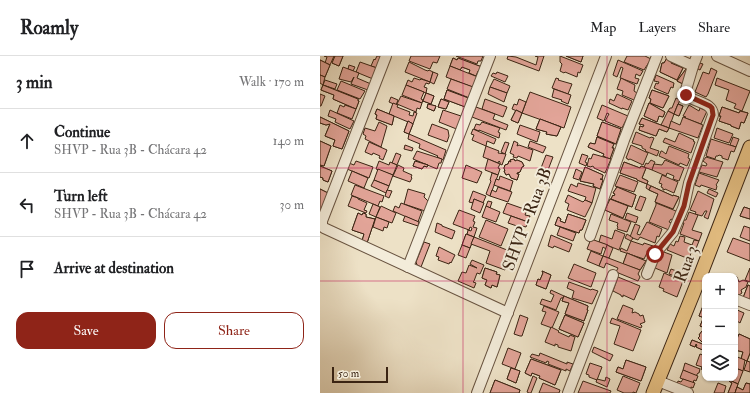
<!DOCTYPE html>
<meta charset="utf-8">
<style>
:root{--surface:#fff;--page:#f6f6f6;--text:#202124;--muted:#757577;--line:#e0e0e0;--accent:#8f2418}
body{margin:0;font-family:"IM FELL Double Pica",serif;background:var(--page);color:var(--text)}
.controls{position:absolute;right:12px;bottom:12px;display:grid;overflow:hidden;border-radius:8px;box-shadow:0 1px 3px #0004}
.controls button{width:36px;height:36px;display:grid;place-items:center;padding:0;border:0;border-bottom:1px solid var(--line);background:var(--surface);color:var(--text);font:20px sans-serif}
.scale{position:absolute;left:12px;bottom:10px;width:56px;box-sizing:border-box;padding-left:4px;border:2px solid #3b2413;border-top:0;font-size:11px;line-height:14px;white-space:nowrap;color:#3b2413;-webkit-text-stroke:3px #f3ecda;paint-order:stroke}
.stop{position:absolute;width:12px;height:12px;margin:-9px;border:3px solid #8f2418;border-radius:50%;background:#fff}
.stop.end{background:#8f2418;border-color:#fff;box-shadow:0 1px 4px #0008}
.list{margin:0;padding:0;list-style:none}
h2{display:flex;justify-content:space-between;align-items:center;height:52px;margin:0;padding:0 16px;font-size:17px}
h2 small{font-size:13px;font-weight:400;color:var(--muted)}
.list li{display:grid;grid-template-columns:26px 1fr auto;gap:12px;align-items:center;box-sizing:border-box;height:64px;padding:0 16px;border-top:1px solid var(--line)}
.list b{display:block;font-size:15px;white-space:nowrap}
.list p{margin:0;font-size:13px;white-space:nowrap;color:var(--muted)}
.list em{font-size:13px;font-style:normal;color:var(--muted)}
.actions{display:flex;gap:8px;padding:12px 16px}
.actions a{flex:1;padding:9px 0;border:1px solid var(--accent);border-radius:12px;text-align:center;font-size:14px;color:var(--accent)}
.actions .main{background:var(--accent);color:#fff}
.icon{flex:none;width:22px;height:22px;fill:none;stroke:currentColor;stroke-width:2;stroke-linecap:round;stroke-linejoin:round}
.map{position:relative;flex:none;width:430px;height:337px;overflow:hidden}
header{display:flex;align-items:center;gap:24px;box-sizing:border-box;height:56px;padding:0 20px;background:var(--surface);border-bottom:1px solid var(--line)}
header strong{font-size:19px}
nav{display:flex;gap:22px;margin-inline-start:auto;font-size:14px}
main{display:flex}
aside{flex:1;background:var(--surface)}
.map>svg:first-child{display:block}
</style>
<header>
<strong>Roamly</strong>
<nav><a>Map</a><a>Layers</a><a>Share</a></nav>
</header>
<main>
<aside>
<h2>3 min<small>Walk · 170 m</small></h2>
<ul class="list">
<li><svg class="icon" aria-label="ahead" viewBox="0 0 24 24"><path d="M12 20V5M6 11l6-6 6 6"/></svg><div><b>Continue</b><p>SHVP - Rua 3B - Chácara 42</p></div><em>140 m</em></li>
<li><svg class="icon" aria-label="left" viewBox="0 0 24 24"><path d="M17 20v-9H6M10 6l-5 5 5 5"/></svg><div><b>Turn left</b><p>SHVP - Rua 3B - Chácara 42</p></div><em>30 m</em></li>
<li><svg class="icon" aria-label="arrive" viewBox="0 0 24 24"><path d="M6 21V4h12l-3 4 3 4H6"/></svg><div><b>Arrive at destination</b></div></li>
</ul>
<div class="actions"><a class="main">Save</a><a>Share</a></div>
</aside>
<div class="map">
<svg width="430" height="337" viewBox="0 0 430 337">
<rect width="100%" height="100%" fill="#ede1c6"/>
<filter id="stains"><feTurbulence type="fractalNoise" baseFrequency=".005" numOctaves="4"/><feColorMatrix values="0 0 0 0 .2 0 0 0 0 .09 0 0 0 0 .02 0 0 0 .5 -.17"/></filter>
<radialGradient id="worn" r=".72"><stop offset=".6" stop-color="#630" stop-opacity="0"/><stop offset="1" stop-color="#630" stop-opacity=".3"/></radialGradient>
<g fill="#e2a498" stroke="#3b2413">
<path d="M4,0h10l-4,9 -5,-2 2,-6z"/>
<path d="M15,0h8l-4,10 -7,-3z"/>
<path d="M15,0h8l-4,10 -7,-3z"/>
<path d="M57,0h4l-4,12 -6,-2 3,-7 1,1z"/>
<path d="M91,0h29l-3,7 -4,-1 -3,7 -21,-8z"/>
<path d="M136,0h27l-2,5h-3l-1,3z"/>
<path d="M188,0l8,1 20,8 2,-8 -3,-1h9l-5,15 -32,-12z"/>
<path d="M240,0l23,9 -3,8 -2,-1 -1,5 -12,-5 -1,1 -4,-2 2,-7 -2,-2z"/>
<path d="M246,0h17l-2,6z"/>
<path d="M246,0h17l-2,6z"/>
<path d="M307,0h18l6,3 -7,11 -20,-8z"/>
<path d="M133,2l4,2 1,-2 24,9 -1,5 -3,-1 -2,5 -7,-3 1,-3 -8,-3 -2,3 -10,-4z"/>
<path d="M133,2l4,2 1,-2 24,9 -1,5 -3,-1 -2,5 -7,-3 1,-3 -8,-3 -2,3 -10,-4z"/>
<path d="M347,2l5,2 -1,3 12,5 -6,12 -17,-8 2,-9h2z"/>
<path d="M347,2l5,2 -1,3 12,5 -6,12 -17,-8 2,-9h2z"/>
<path d="M0,4l10,5 -5,12 -5,-2z"/>
<path d="M0,4l10,5 -5,12 -5,-2z"/>
<path d="M298,4l25,11 -3,5 -4,-2 -1,4 4,1 -2,5 -17,-6 3,-10 -2,-1 -4,10 -4,-2z"/>
<path d="M40,6l17,6 -4,11 -17,-7z"/>
<path d="M89,6l16,8 3,1 1,-1 4,2 -3,10 -25,-10z"/>
<path d="M379,7l4,1 -3,6 -4,-2z"/>
<path d="M29,9l6,2 -2,4 -5,-2z"/>
<path d="M130,10l28,11 -3,11 -29,-11z"/>
<path d="M23,11l16,6 -2,5 14,6 -3,6 -17,-6 3,-7 -3,5 -12,-3z"/>
<path d="M391,12l6,3 -9,23 -2,3 -11,-5 8,-20 6,2z"/>
<path d="M366,13l3,1 -6,14 -6,-3z"/>
<path d="M366,13l3,1 -6,14 -6,-3z"/>
<path d="M113,16l5,2 -4,10 -4,-2z"/>
<path d="M177,16l11,4 -3,6 -14,-6 2,-3 3,1z"/>
<path d="M0,19l5,2 -2,8 -3,-2z"/>
<path d="M336,19l18,8 -1,5 -2,-1 -3,7 -14,-6 2,-5 2,1 1,-2 -5,-1z"/>
<path d="M94,22l6,2 1,-1 9,3 -1,2 -3,-1 -2,4 3,1 -1,5 -20,-8 2,-5 4,2z"/>
<path d="M236,22l3,1 -1,1 14,4 -4,10 -16,-6z"/>
<path d="M301,22l14,7 -1,6 3,2 -3,7 -12,-5 1,-4 -6,-2z"/>
<path d="M397,22l33,13 -8,20 -8,-3 2,-4 -10,-4 3,-10 -14,-5z"/>
<path d="M131,23l25,9 -4,11 -25,-10z"/>
<path d="M174,23l16,7 -3,7 -17,-6z"/>
<path d="M5,24l12,4 -2,5 -12,-4z"/>
<path d="M21,25l24,10 -5,8 -23,-9z"/>
<path d="M3,29l35,14v2h1l-3,8 -23,-10 1,-4 -13,-5z"/>
<path d="M3,29l35,14v2h1l-3,8 -23,-10 1,-4 -13,-5z"/>
<path d="M86,29l18,7 -3,7 2,1 -1,3 -20,-8z"/>
<path d="M170,31l17,6 -3,9 -16,-8z"/>
<path d="M234,33l17,6 -3,9 -7,-3 1,-1 -10,-3z"/>
<path d="M127,34l24,9 -3,9 -24,-9z"/>
<path d="M127,34l24,9 -3,9 -24,-9z"/>
<path d="M332,34l17,6 -6,12 -13,-5 1,-4 -2,-1z"/>
<path d="M332,34l17,6 -6,12 -13,-5 1,-4 -2,-1z"/>
<path d="M210,36l41,15 -7,21 -42,-15z"/>
<path d="M106,37l8,3 -3,8 -8,-3z"/>
<path d="M106,37l8,3 -3,8 -8,-3z"/>
<path d="M0,38l5,2 -4,10h-1z"/>
<path d="M297,38l15,7 -4,9 -6,-2v1l-13,-6 1,-4 4,2z"/>
<path d="M81,40l21,7 -2,6 -3,-1 -1,4 -19,-8z"/>
<path d="M71,41l7,3 -2,5 -7,-3z"/>
<path d="M356,42l4,2 -6,14 -6,-3 2,-3h2z"/>
<path d="M121,43l8,3 -3,7 -8,-2z"/>
<path d="M121,43l8,3 -3,7 -8,-2z"/>
<path d="M165,43l22,8 -4,10 -21,-8z"/>
<path d="M199,43l7,3 -4,11 -10,-4 2,-5 3,1z"/>
<path d="M73,47l5,2 -1,2 13,5 -1,3 4,1 1,-4 3,1 -4,11 -24,-10z"/>
<path d="M329,47l16,9 -2,5 -4,-1 -2,6 -13,-6z"/>
<path d="M329,47l16,9 -2,5 -4,-1 -2,6 -13,-6z"/>
<path d="M108,48l8,2 -2,5 -7,-3z"/>
<path d="M108,48l8,2 -2,5 -7,-3z"/>
<path d="M358,48l5,2 -4,10 -5,-2z"/>
<path d="M358,48l5,2 -4,10 -5,-2z"/>
<path d="M20,49l4,2 1,-2 11,4 -4,10 -15,-6z"/>
<path d="M282,49l26,11 -6,12 -17,-7 4,-7 -2,-1 -3,8 -7,-3z"/>
<path d="M369,49l10,6 1,-3 7,3 -6,13 -16,-6 1,-1 -3,-1z"/>
<path d="M156,51l19,7 -2,5 15,6 -2,5 -34,-13z"/>
<path d="M402,51l17,6 1,-2 8,2 -4,10 -3,-1 -2,7 -8,-3v-1l-12,-4 2,-5h-2z"/>
<path d="M402,51l17,6 1,-2 8,2 -4,10 -3,-1 -2,7 -8,-3v-1l-12,-4 2,-5h-2z"/>
<path d="M57,53l17,7 -2,9 -16,-6 1,-4 -2,-1z"/>
<path d="M57,53l17,7 -2,9 -16,-6 1,-4 -2,-1z"/>
<path d="M10,54l24,11 -4,8 -15,-7 1,-3 -8,-3z"/>
<path d="M123,54l21,7 -5,13 -20,-8z"/>
<path d="M196,54l6,3 -4,10 -7,-3z"/>
<path d="M196,54l6,3 -4,10 -7,-3z"/>
<path d="M348,55l6,3 -5,14 -8,-3z"/>
<path d="M0,61l29,14 -7,18 -9,-3 2,-6 -10,-4 5,-12 -4,1 -6,-2z"/>
<path d="M0,61l29,14 -7,18 -9,-3 2,-6 -10,-4 5,-12 -4,1 -6,-2z"/>
<path d="M363,61l20,8 -5,13 -29,-10 2,-7 9,4z"/>
<path d="M322,62l27,10 -2,4 -8,-3 -3,7 -17,-6 1,-4 3,1 1,-2 -5,-1z"/>
<path d="M322,62l27,10 -2,4 -8,-3 -3,7 -17,-6 1,-4 3,1 1,-2 -5,-1z"/>
<path d="M220,63l21,8 -4,9 -11,-2 1,-2 -11,-3z"/>
<path d="M220,63l21,8 -4,9 -11,-2 1,-2 -11,-3z"/>
<path d="M88,65l5,3 -4,10 -5,-2z"/>
<path d="M88,65l5,3 -4,10 -5,-2z"/>
<path d="M59,66l8,4 -6,21 -16,-8 1,-3 -3,-2 2,-6 10,3z"/>
<path d="M162,66l18,6 -2,4 2,1 -1,5 -20,-8v1l-5,-2 2,-5 4,1z"/>
<path d="M282,66l19,7 -5,15 -19,-8z"/>
<path d="M282,66l19,7 -5,15 -19,-8z"/>
<path d="M112,68l16,6 1,6 -2,6 -19,-7z"/>
<path d="M200,69l20,7 -3,10 -20,-8z"/>
<path d="M397,72l16,6 -4,9 -15,-5z"/>
<path d="M153,73l23,10 -2,5 -7,-3 -1,5 -14,-6 2,-5 -3,-1z"/>
<path d="M316,76l14,6 1,-1 3,1 -4,10 9,3 -2,5 -12,-5 1,-1 -4,-2v-2l-10,-3z"/>
<path d="M359,77l15,7 -1,1 2,1 -4,11 -28,-11 2,-4 10,4z"/>
<path d="M89,78l37,16 -3,10 -6,-3 1,-1 -19,-8 1,-4 -12,-5z"/>
<path d="M277,81l17,7 -2,4h2l-4,11 -7,-3 1,-2 -16,-7 2,-4 5,1z"/>
<path d="M277,81l17,7 -2,4h2l-4,11 -7,-3 1,-2 -16,-7 2,-4 5,1z"/>
<path d="M413,81l6,2 -3,8 -6,-2z"/>
<path d="M391,83l25,8 -2,5 -3,-1 -3,9 -6,-2v-2l-3,-1 -1,1h-2l-1,3 -9,-3z"/>
<path d="M0,85l11,5 -7,20 -4,-1z"/>
<path d="M0,85l11,5 -7,20 -4,-1z"/>
<path d="M194,85l4,2 -1,3 2,-1 14,5 -3,11 -12,-5 -1,2 -4,-1 1,-2 -4,-2z"/>
<path d="M210,85l16,6 -3,6 -15,-6z"/>
<path d="M49,86l18,8 -4,10 -4,-2 1,-2 -7,-3 -1,2 -7,-3z"/>
<path d="M185,86l4,1 -4,11 -4,-2z"/>
<path d="M85,89l8,3 -1,3 -8,-2z"/>
<path d="M311,89l17,8 -5,12 -13,-6 -2,1v-1l-2,-1z"/>
<path d="M166,90l13,5 -1,2 8,1 -4,11 -2,-1v-2l-1,-1 -1,2 -15,-6z"/>
<path d="M349,90l20,8 -1,4 2,1 -3,7 -7,-3 -1,2 -20,-9 2,-5h1l4,3z"/>
<path d="M97,95l25,8 -1,4h-2l-2,6 -24,-10z"/>
<path d="M76,97l5,2 -4,10 -5,-2z"/>
<path d="M262,98l6,2 -3,6 2,1 -1,3 -7,-3z"/>
<path d="M273,98l18,5 -6,14 -11,-5v-1l-2,-1 -1,1 -4,-1 2,-8 2,1z"/>
<path d="M226,99l7,2 -5,13 -7,-2z"/>
<path d="M386,101l17,5 -6,15 -18,-5 3,-7 4,1 1,-2 -4,-3z"/>
<path d="M168,103l12,5 -2,4 2,1 -2,6 -13,-5z"/>
<path d="M194,103l1,2 2,-1 5,2 2,4 -2,1 -2,5 -3,1v1h2l-2,6 -6,-2 -2,-4 -3,1 -2,-4h1l-1,-3 1,-3 3,-1 1,-3 2,1 -1,-2z"/>
<path d="M194,103l1,2 2,-1 5,2 2,4 -2,1 -2,5 -3,1v1h2l-2,6 -6,-2 -2,-4 -3,1 -2,-4h1l-1,-3 1,-3 3,-1 1,-3 2,1 -1,-2z"/>
<path d="M331,104l4,2 -3,8 -8,-3 2,-4 2,1z"/>
<path d="M345,104l19,8 -5,13 -6,-2 1,-3 -7,-3 -1,3 -14,-6 2,-6 8,1z"/>
<path d="M36,105l17,6 -4,11 -22,-9 2,-6 5,2z"/>
<path d="M59,105l10,4 1,-3 7,3 -4,10 -17,-6z"/>
<path d="M95,105l13,4 -1,2 -3,-1 -2,3 -9,-3z"/>
<path d="M95,105l13,4 -1,2 -3,-1 -2,3 -9,-3z"/>
<path d="M304,106l16,6 1,-2 5,2 -4,10 6,3 -1,3 -10,-4v-1l-17,-6z"/>
<path d="M304,106l16,6 1,-2 5,2 -4,10 6,3 -1,3 -10,-4v-1l-17,-6z"/>
<path d="M78,109l6,3 -1,3 9,4 -1,2 1,1 -2,4 -17,-6z"/>
<path d="M146,109l16,7 -5,11 -15,-5z"/>
<path d="M0,110l12,5 -4,11 -5,-2v-2l-3,-1z"/>
<path d="M0,110l12,5 -4,11 -5,-2v-2l-3,-1z"/>
<path d="M265,111l18,8 -1,4h-2l3,1 -3,9 -7,-3 1,-2 -14,-3z"/>
<path d="M265,111l18,8 -1,4h-2l3,1 -3,9 -7,-3 1,-2 -14,-3z"/>
<path d="M58,113l15,6 -4,11 -15,-6z"/>
<path d="M256,113l6,3 -3,8 -6,-2z"/>
<path d="M32,115l16,7 -4,10 -16,-7z"/>
<path d="M172,117l6,2 -8,21 -4,-2 5,-13 -1,-1z"/>
<path d="M379,117l20,7 -3,5 1,1 -1,4 -15,-5 -1,2 -5,-2z"/>
<path d="M300,119l18,7 -4,10 -19,-6z"/>
<path d="M342,119l16,7 -4,11 -9,-4 -1,1h-1v-2l-2,-1 1,-3 -3,-1z"/>
<path d="M180,120l13,5 -3,10 -16,-6 2,-6 3,1z"/>
<path d="M54,124l15,6 -3,7 -15,-7z"/>
<path d="M258,127l18,5 -4,15 -7,-3 1,-3 -18,-6 3,-7 6,3z"/>
<path d="M327,128l4,2 -2,4 -3,-2z"/>
<path d="M35,129l29,11 -2,6 -2,-1 -2,5 -27,-11z"/>
<path d="M331,130l22,10v-1l6,2 -6,12 -18,-7 3,-8 -9,-4z"/>
<path d="M331,130l22,10v-1l6,2 -6,12 -18,-7 3,-8 -9,-4z"/>
<path d="M178,131l14,5 -4,10 -18,-6 2,-6 4,2z"/>
<path d="M297,131l19,8 -4,12 -21,-8 2,-4 1,1 1,-2 -2,-1z"/>
<path d="M297,131l19,8 -4,12 -21,-8 2,-4 1,1 1,-2 -2,-1z"/>
<path d="M0,133l8,4 -7,19h-1z"/>
<path d="M0,133l8,4 -7,19h-1z"/>
<path d="M88,133l17,5 -1,3 5,5 -4,9 -21,-7z"/>
<path d="M389,133l9,4 -2,4 -9,-4z"/>
<path d="M67,134l5,1 -3,7 -4,-2z"/>
<path d="M153,135l13,5 -3,7 -9,-4 -1,4 -4,-1z"/>
<path d="M378,135l16,8 -6,20 -4,-2 3,-6h-2l-3,5 -7,-2 1,-2 -6,-2z"/>
<path d="M248,139l15,7 2,-2 7,3 -7,14 -18,-7 2,-6 -4,-2z"/>
<path d="M32,140l6,2v1l9,4 -3,7 3,1 -1,2 -18,-7z"/>
<path d="M320,140l6,2 -5,13 -6,-2z"/>
<path d="M154,143l10,4 -4,10 -9,-4z"/>
<path d="M290,143l18,7 -5,12 -18,-8z"/>
<path d="M290,143l18,7 -5,12 -18,-8z"/>
<path d="M168,145l4,1 -2,6 -4,-2z"/>
<path d="M81,147l21,8 -4,11 -25,-11 2,-5 4,2z"/>
<path d="M187,147l20,7 -2,5 5,1 -2,6 -25,-9z"/>
<path d="M336,147l20,8 -3,9 -2,-1 -2,3 3,1 -3,7 -20,-8 7,-17z"/>
<path d="M53,148l7,3 -4,10 -7,-3z"/>
<path d="M61,150l15,7 -4,10 -16,-6z"/>
<path d="M166,150l14,6 -4,10 -14,-5z"/>
<path d="M424,151l6,2v10l-10,-3z"/>
<path d="M424,151l6,2v10l-10,-3z"/>
<path d="M139,154l16,6 -2,5 2,1 -2,5 4,1 -3,9 -7,-2 1,-5 3,1 1,-3 -2,-1 -1,3 -16,-6z"/>
<path d="M369,156l9,3 -6,15 10,3 -3,8 -19,-7 4,-11h-1l1,-3h2z"/>
<path d="M38,157l4,2 1,-2 3,1v3l9,2 -8,24 -5,-2 2,-7 -12,-4z"/>
<path d="M38,157l4,2 1,-2 3,1v3l9,2 -8,24 -5,-2 2,-7 -12,-4z"/>
<path d="M307,157l11,4 -2,6 -11,-4z"/>
<path d="M248,158l18,6 -4,10h-2l-1,3 -24,-8 3,-8 3,2 -1,2 5,2z"/>
<path d="M248,158l18,6 -4,10h-2l-1,3 -24,-8 3,-8 3,2 -1,2 5,2z"/>
<path d="M291,158l20,8 -4,10 -10,-3 1,-2 -1,-1 1,-3 -9,-3z"/>
<path d="M85,160l14,6 -1,4 -15,-5z"/>
<path d="M191,160l17,6 -2,5 -4,-1 -2,1 -12,-4z"/>
<path d="M56,161l13,5 -2,6 -3,-1 -1,4 -10,-4z"/>
<path d="M166,164l22,9 -7,17 -22,-9z"/>
<path d="M327,166l15,7 -3,8 -2,-1 -2,7 -15,-6 -2,3 -8,-3 5,-13 5,2 -3,8 3,1z"/>
<path d="M117,167l5,2v1l13,5 -3,8 -17,-7z"/>
<path d="M424,170l6,2v13l-10,-4z"/>
<path d="M240,171l16,6 -3,8 -16,-6z"/>
<path d="M295,174l10,4 -6,16 -20,-8 2,-7 11,4z"/>
<path d="M146,178l8,3 -4,11 -8,-3z"/>
<path d="M146,178l8,3 -4,11 -8,-3z"/>
<path d="M307,178l6,4 -2,3 12,4 1,-2 9,3 -3,8 -3,-1 -3,6 -24,-8 1,-3 6,3 4,-10 -6,-3z"/>
<path d="M231,179l21,9 -3,8 -15,-6 -1,2 -5,-2z"/>
<path d="M360,180l5,1 -1,5 8,3 2,-5 5,1 -4,10 -3,-1 -3,9 -22,-9 3,-6 4,2 2,-5 2,1z"/>
<path d="M154,181l38,15 -7,18 -19,-7 4,-12 -19,-7z"/>
<path d="M413,182l17,6v17l-23,-9z"/>
<path d="M271,183l17,6 -2,4 -3,-2 -2,7 -14,-5z"/>
<path d="M104,186l6,2 -9,23 -4,-2 -1,-3z"/>
<path d="M142,189l8,3 -4,10 -8,-3z"/>
<path d="M287,189l6,3 -4,10 -6,-2z"/>
<path d="M119,191l16,8 -4,8 -1,-1 -1,2 -11,-4 1,-3 -3,-1z"/>
<path d="M271,195l12,5 -4,10 -12,-5z"/>
<path d="M341,195l11,4 -5,18 -12,-5z"/>
<path d="M307,197l19,8 -6,9 -17,-6z"/>
<path d="M307,197l19,8 -6,9 -17,-6z"/>
<path d="M283,200l37,14 -2,4 2,3 -2,4 -22,-9 2,-4 -12,-5 -2,5 -5,-2z"/>
<path d="M152,204l12,5 -4,9 -3,-1 -3,8 -1,1 3,1 -2,5 -16,-7 4,-9 4,1 3,-8 8,3 -7,-4z"/>
<path d="M254,208l22,9 -5,14 -23,-9z"/>
<path d="M165,212l12,4 -1,2 4,1 -3,12 -5,-2 -1,3 -6,-3 2,-5 -5,-2z"/>
<path d="M165,212l12,4 -1,2 4,1 -3,12 -5,-2 -1,3 -6,-3 2,-5 -5,-2z"/>
<path d="M430,212v14l-5,-2z"/>
<path d="M351,213l11,4 -2,5 -11,-4z"/>
<path d="M222,215l9,4 -5,14 -10,-4 2,-6 2,1 3,-7z"/>
<path d="M222,215l9,4 -5,14 -10,-4 2,-6 2,1 3,-7z"/>
<path d="M344,217l16,7v1h3l-6,16 -14,-6 1,-2 -5,-2z"/>
<path d="M415,220l2,1 2,5 4,-2 5,2 -2,5 -5,3 1,3 -3,2 -4,-2z"/>
<path d="M298,221l22,9 -6,14 -11,-5v2l-2,-1v-1l-8,-4z"/>
<path d="M249,226l22,8 1,-1 6,2 -6,13 -20,-6 2,-7 -7,-3z"/>
<path d="M428,229l2,1v14l-7,-2z"/>
<path d="M428,229l2,1v14l-7,-2z"/>
<path d="M231,234l13,6 -1,2h-2l-5,12 -16,-6 2,-5 9,3 3,-7 -4,-2z"/>
<path d="M244,240l24,10 -1,4h1l-4,11 -19,-7 4,-11 -7,-2z"/>
<path d="M244,240l24,10 -1,4h1l-4,11 -19,-7 4,-11 -7,-2z"/>
<path d="M303,249l10,4 -1,4 3,-1 4,2 1,2 3,-1 2,7 -5,2 2,2 -1,2 -24,-9z"/>
<path d="M224,250l15,6 -7,16 -11,-4 5,-12 -4,-1z"/>
<path d="M383,250l2,1v11l-6,-2z"/>
<path d="M383,250l2,1v11l-6,-2z"/>
<path d="M415,253l9,4 -4,10 -3,-2 -2,4z"/>
<path d="M200,259l8,3 -6,18h-2l-6,-2z"/>
<path d="M245,259l19,8 -6,14 -19,-8z"/>
<path d="M245,259l19,8 -6,14 -19,-8z"/>
<path d="M292,262l29,12 -8,21 -19,-7 6,-18 -10,-3z"/>
<path d="M383,263l2,1v8l-5,-2z"/>
<path d="M383,263l2,1v8l-5,-2z"/>
<path d="M231,271l8,4 -1,1 11,5 1,-2 5,2 -4,14 -13,-4v-2l-3,-1v2l-10,-4z"/>
<path d="M385,274v12l-2,1 -5,-5 2,-2 -1,-1 3,-4 1,1z"/>
<path d="M385,274v12l-2,1 -5,-5 2,-2 -1,-1 3,-4 1,1z"/>
<path d="M419,278l11,5v14l-3,8 -6,-2 2,-7 -8,-2v-6z"/>
<path d="M419,278l11,5v14l-3,8 -6,-2 2,-7 -8,-2v-6z"/>
<path d="M372,284l13,5v6l-9,-4 1,-2 -1,-1 -1,3 -5,-2z"/>
<path d="M372,284l13,5v6l-9,-4 1,-2 -1,-1 -1,3 -5,-2z"/>
<path d="M274,291l19,8 -3,6 -18,-9z"/>
<path d="M188,292l13,5 -6,16 -13,-5z"/>
<path d="M220,297l27,11v-2l6,2 -3,7 -4,-2v2l-18,-7 1,-2 -2,-1 -1,2 -16,-6 2,-3 7,2z"/>
<path d="M380,298l5,2v15l-4,-2 1,-2 -6,-2z"/>
<path d="M415,300l10,4 -2,11 -8,-3z"/>
<path d="M211,303l30,11 -6,15 -16,-7 1,-2 -8,-3 -1,3 -6,-3z"/>
<path d="M211,303l30,11 -6,15 -16,-7 1,-2 -8,-3 -1,3 -6,-3z"/>
<path d="M306,304l20,7 -5,14 -25,-9 2,-5 5,2z"/>
<path d="M306,304l20,7 -5,14 -25,-9 2,-5 5,2z"/>
<path d="M427,305l3,1v10l-6,-2z"/>
<path d="M270,307l12,4 -5,13 -8,-3v-2l-3,-1z"/>
<path d="M365,307l15,6 -1,4h-1l-2,3 -13,-6z"/>
<path d="M191,312l9,3 -4,12 -9,-4z"/>
<path d="M191,312l9,3 -4,12 -9,-4z"/>
<path d="M418,313l5,2 -5,13 -14,-6h11z"/>
<path d="M363,314l15,6 -2,5 -2,-1 -1,3 -13,-5z"/>
<path d="M213,320l4,2 -6,15h-2l-2,-1z"/>
<path d="M303,320l17,7 -4,10 -3,-1v1h-9l-7,-3z"/>
<path d="M286,321l4,2 -3,8 -11,-5 1,-3 8,2z"/>
<path d="M363,323l12,4 -2,5 -2,-1 -1,3 -13,-5 1,-4 3,1z"/>
<path d="M175,324l25,10 -1,3h-29z"/>
<path d="M175,324l25,10 -1,3h-29z"/>
<path d="M409,324l9,4 -3,9h-7l4,-10 -3,-2z"/>
<path d="M409,324l9,4 -3,9h-7l4,-10 -3,-2z"/>
<path d="M263,325l28,10 -1,2h-32z"/>
<path d="M223,327l17,7 -1,3h-20z"/>
<path d="M398,327l8,3 -2,7h-10z"/>
<path d="M426,327l4,1v9h-15l2,-6 6,3z"/>
<path d="M426,327l4,1v9h-15l2,-6 6,3z"/>
</g>
<g fill="none" stroke-linecap="round" stroke-linejoin="round">
<g stroke="#685340" stroke-width="12">
<g id="minor">
<path d="M66,0l-64,165v5l2,2 184,85"/>
<path d="M351,0l22,10"/>
<path d="M397,0l33,15"/>
<path d="M270,180l34,-96 33,-84"/>
<path d="M88,211l82,-211"/>
<path d="M327,218l8,-20 18,-22 11,-26 5,-23 24,-68c0,-14 -22,-12 -28,-22l8,-27 4,-10"/>
<path d="M415,243l15,6"/>
<path d="M338,325l30,12"/>
<path d="M157,337l129,-337"/>
<path d="M248,337l45,-118"/>
</g>
</g>
<g stroke="#3b2413" stroke-width="15">
<path id="major" d="M333,337l44,-109 53,-137"/>
</g>
<use href="#minor" stroke="#f3ecda" stroke-width="10"/>
<use href="#major" stroke="#e6c083" stroke-width="13"/>
</g>
<g fill="none" stroke-linecap="round" stroke-linejoin="round">
<path stroke="#8f2418" stroke-width="5" d="M335,198l18,-22 11,-26 5,-23 24,-68 -1,-7 -2,-2 -24,-11"/>
</g>
<path fill="none" stroke="#c2185b" stroke-width="1" stroke-opacity="0.55" d="M143,0v337M287,0v337M0,112h430M0,225h385M415,225h15"/>
<g text-anchor="middle" dominant-baseline="central" stroke-width="4" stroke-linejoin="round" paint-order="stroke">
<g font-size="17" fill="#3b2413" stroke="#f3ecda">
<text transform="translate(207 163) rotate(-69)">SHVP - Rua 3B</text>
<text transform="translate(366 208) rotate(-69)">Rua 3</text>
</g>
</g>
<rect width="100%" height="100%" filter="url(#stains)"/>
<rect width="100%" height="100%" fill="url(#worn)"/>
</svg>
<div class="controls">
<button>+</button>
<button>−</button>
<button><svg class="icon" aria-label="layers" viewBox="0 0 24 24"><path d="M12 4l9 5-9 5-9-5zM3 14l9 5 9-5"/></svg></button>
</div>
<div class="scale">50 m</div>
<div class="stop" style="left:335px;top:198px"></div>
<div class="stop end" style="left:366px;top:39px"></div>
</div>
</main>
